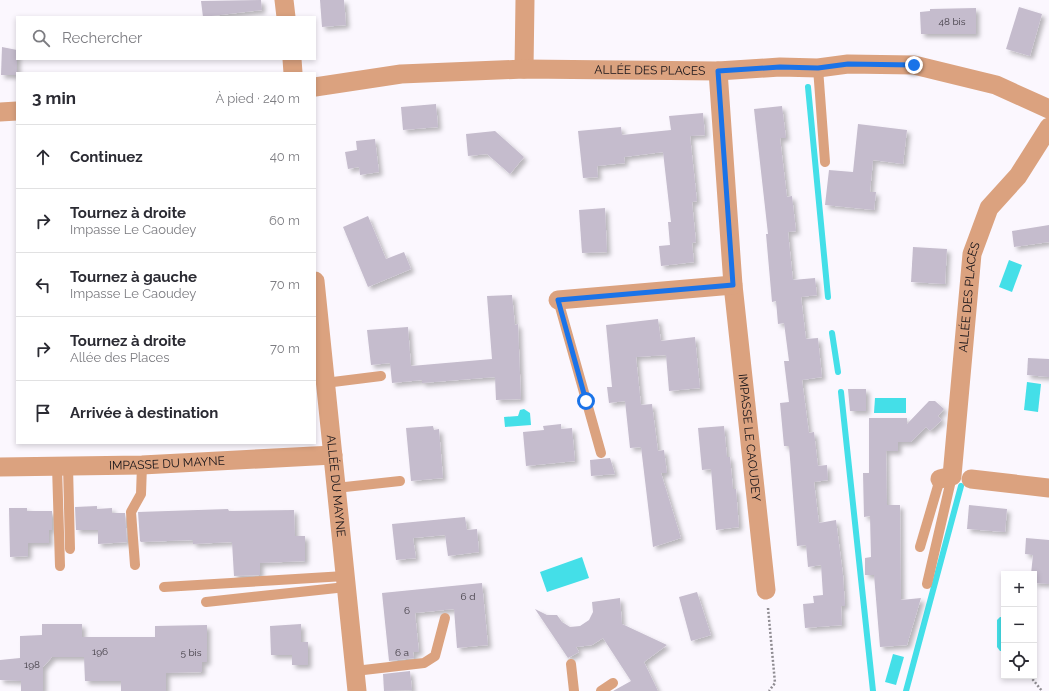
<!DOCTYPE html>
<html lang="fr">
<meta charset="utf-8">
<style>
:root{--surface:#fff;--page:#f2f2f3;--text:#2b2b33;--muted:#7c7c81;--line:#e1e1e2}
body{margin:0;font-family:Raleway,sans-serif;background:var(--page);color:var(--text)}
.controls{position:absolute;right:12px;bottom:12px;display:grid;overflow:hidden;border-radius:0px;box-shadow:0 2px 6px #0003}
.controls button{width:36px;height:36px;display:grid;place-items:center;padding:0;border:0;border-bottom:1px solid var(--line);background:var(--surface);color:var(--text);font:20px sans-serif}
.stop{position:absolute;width:12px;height:12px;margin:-9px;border:3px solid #1a73e8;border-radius:50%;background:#fff}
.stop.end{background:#1a73e8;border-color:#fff;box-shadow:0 1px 4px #0008}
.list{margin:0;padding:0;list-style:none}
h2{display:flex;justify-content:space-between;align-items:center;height:52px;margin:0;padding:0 16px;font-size:17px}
h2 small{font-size:13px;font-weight:400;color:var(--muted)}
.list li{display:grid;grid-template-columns:26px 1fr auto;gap:12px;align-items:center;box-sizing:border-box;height:64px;padding:0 16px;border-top:1px solid var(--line)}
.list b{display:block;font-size:15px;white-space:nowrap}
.list p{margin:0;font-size:13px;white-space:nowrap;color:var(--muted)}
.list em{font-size:13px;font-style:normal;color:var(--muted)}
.icon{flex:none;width:22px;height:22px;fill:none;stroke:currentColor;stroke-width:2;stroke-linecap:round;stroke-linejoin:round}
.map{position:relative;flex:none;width:1049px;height:691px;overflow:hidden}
.search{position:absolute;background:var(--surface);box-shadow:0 2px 6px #0003;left:16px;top:16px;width:300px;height:44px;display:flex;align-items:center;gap:10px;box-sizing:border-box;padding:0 14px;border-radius:0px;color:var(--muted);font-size:15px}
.panel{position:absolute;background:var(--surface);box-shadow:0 2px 6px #0003;left:16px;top:72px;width:300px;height:372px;border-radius:0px}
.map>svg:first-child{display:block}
</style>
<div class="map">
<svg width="1049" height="691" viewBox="0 0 1049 691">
<defs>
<filter id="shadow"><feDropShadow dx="3.5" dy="3.5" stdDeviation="2" flood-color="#0004"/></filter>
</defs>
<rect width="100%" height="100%" fill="#fbf7fe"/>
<g fill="#44dfe8">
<path d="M1009,260l13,5 -10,27 -13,-5z"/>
<path d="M1027,382l14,2 -3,28 -14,-2z"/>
<path d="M875,398h31v15h-32z"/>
<path d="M524,409l6,4 1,12 -26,2 -1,-10 14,-1 2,-6z"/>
<path d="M582,557l7,21 -42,14 -7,-20z"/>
<path d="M1000,617h4v34h-4l-3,-4v-27z"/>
<path d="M893,654l11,3 -8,28 -11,-3z"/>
</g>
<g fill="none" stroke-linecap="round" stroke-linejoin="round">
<g stroke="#44dfe8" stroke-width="6">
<path d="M808,87l20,210"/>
<path d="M832,333l6,39"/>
<path d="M841,392l32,299"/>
<path d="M906,691l55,-205"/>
</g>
</g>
<g fill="#c5bccd" filter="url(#shadow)">
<path d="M261,0l1,10 -59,7 -2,-16z"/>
<path d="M320,0h24l2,25 -24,2z"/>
<path d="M1019,7l23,7 -12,42 -24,-7z"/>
<path d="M976,8v26h-55l-1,-22 10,-1v-2z"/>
<path d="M2,47l15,3v25h-16z"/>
<path d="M436,104l2,23 -35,3 -2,-23z"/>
<path d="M782,106l4,32h-6l7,59 5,-1 4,35 -8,1 5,48 22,-2 2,17 -16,2 5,42 12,-1 4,39 -20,3 7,53 5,-1 4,34 9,-1 1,15 -14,2 5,41 17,-3 7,55 2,31h-4l1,19 -37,3 -2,-24 11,-1 -1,-7 10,-1 -2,-30 -13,2 -2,-22 -9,1 -8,-100h-5l-4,-43 9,-1 -5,-41h5l-5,-38 -6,1 -2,-23 -4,1 -6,-68h2l-14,-125z"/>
<path d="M703,113l2,22 -15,1 7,65 -5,1 4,40 -4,1 2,19 -33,4 -2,-20 11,-1 -2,-23h3l-8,-70 -39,5 1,6 -28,3 1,11 -15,1 -5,-47 43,-4 1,8 49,-5 -2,-14z"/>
<path d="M858,124l49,6 -4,34 -30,-4 -3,32h6l-2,18 -49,-5 4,-35 24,2z"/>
<path d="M495,131l29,26 -14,17 -23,-20 -19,2 -2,-22z"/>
<path d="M375,139l4,33 -19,3 -1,-8 -11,2 -3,-17 12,-2 -1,-9z"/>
<path d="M605,208l2,44 -25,1 -3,-43z"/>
<path d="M368,216l18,43 18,-7 7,17 -43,18 -25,-60z"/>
<path d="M1049,225v17l-35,5 -2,-16z"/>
<path d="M913,247l34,2 -2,35 -34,-2z"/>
<path d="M512,295l3,30 3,-1 3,75 -25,1 -1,-23 -73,6v-3l-30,3 -2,-20 -19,2 -4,-35 41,-3 3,39 81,-7 -5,-63z"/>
<path d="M658,319l3,22 34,-4 5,51 -31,3 -3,-36 -30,2 5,48 11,-1 6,47 6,-1 3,23h-6l20,65 -28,9 -12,-100 -11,1 -5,-47 -16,2 -2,-16h5l-6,-62z"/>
<path d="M1028,358l21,1v18l-22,-2z"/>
<path d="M848,389h18v22h-16z"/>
<path d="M929,401h6l9,8 -6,7 4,4 -12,11 -4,-4 -15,15h-13v9h-12l1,54h13l1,95 20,-2 -14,47 -27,2 -6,-72h-9v-17l6,-1 -1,-41 -6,1 -1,-44h6v-55h38v6z"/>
<path d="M561,424v5l11,-1 3,33 -49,5 -3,-34 21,-2 -1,-4z"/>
<path d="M433,426l1,4 5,-1 4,49 -32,3 -5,-53z"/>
<path d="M724,426l3,31h3l3,32h3l3,38 -23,3 -5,-61 -9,1 -4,-42z"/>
<path d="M610,458l5,16 -24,2 -1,-16z"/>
<path d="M969,505l38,4 -2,23 -38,-3z"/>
<path d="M97,506v3l15,-1v5h13l2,29 -29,2v-14h-22l-1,-23z"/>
<path d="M9,508h18v3h25v19h-3v13h-21v13l-18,1z"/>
<path d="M228,509l1,2 65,-1 1,26h10v25l-45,2v12l-26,1 -2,-34 -39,2v-4l-52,2 -1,-1 -2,-29z"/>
<path d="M465,517l2,13 10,-1 2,23 -31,4 -3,-21 -32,3 3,20 -20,2 -4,-36z"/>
<path d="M1026,538l23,2v44l-15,-1v-9h-3l2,-19 -8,-1z"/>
<path d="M482,583l6,62 -31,3 -3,-39 -39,4 4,39h-6l1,6 -25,3 -7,-68z"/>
<path d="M697,592l14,43 -20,6 -12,-44z"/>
<path d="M620,598l2,26 45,21 -23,17 14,29h-45l18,-10 -28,-43 -11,7 -16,2 3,5 -11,6 -33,-49 12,6h10l5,7 8,5 10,-1 9,-6 4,-8 -1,-10z"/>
<path d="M42,624h40v13h73v-11l52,-1v37h-5v10l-36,1v18h-45v-10h-36l-1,-24h-32l-9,10v24h-22v-10l-21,-1v-20l20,-2v-22l22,-1z"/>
<path d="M301,624v18h7v23h-16v-10h-21l-1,-29z"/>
<path d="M410,671l2,19 -28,1 -1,-17z"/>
</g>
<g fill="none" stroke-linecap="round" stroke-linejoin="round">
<g stroke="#8f8c92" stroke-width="2.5" stroke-dasharray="2 2" stroke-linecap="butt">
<path d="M768,608l7,75 -6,8"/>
<path d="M1030,676l12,15"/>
</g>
<g stroke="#dba27f" stroke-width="10">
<path d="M818,68l7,94"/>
<path d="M558,300l43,153"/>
<path d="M325,383l56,-7"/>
<path d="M57,466l3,100"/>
<path d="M68,466l2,83"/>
<path d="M336,488l64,-7"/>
<path d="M920,547l20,-68"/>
<path d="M135,565l-4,-53 10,-18 1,-29"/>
<path d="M927,584l25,-108"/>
<path d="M164,587l181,-11"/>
<path d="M206,602l140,-15"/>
<path d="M571,664l3,27"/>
<path d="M355,671l69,-8 11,-7 10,-38"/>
<path d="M601,691l12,-8"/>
</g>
<g stroke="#dba27f" stroke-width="19">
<path d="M284,0l2,17"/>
<path d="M292,59l1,14"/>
<path d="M524,69l1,-69"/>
<path id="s1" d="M718,71l15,214 33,305"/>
<path id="s2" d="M315,87l86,-13 123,-5 194,2 62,-4 38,1 30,-4 66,1 82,20 53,24"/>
<path d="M0,112l17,-1"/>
<path id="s3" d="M315,281l42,410"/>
<path d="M558,300l175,-15"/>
<path id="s4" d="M0,467l142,-2 191,-10"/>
<path id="s5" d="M940,479l12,-3 20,-222 17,-46 29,-32 31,-49"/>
<path d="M971,479l78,9"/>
</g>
</g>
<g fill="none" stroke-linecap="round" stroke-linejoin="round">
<path stroke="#1a73e8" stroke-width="5" d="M586,401l-28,-101 175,-15 -15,-214 62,-4 38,1 30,-4 66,1"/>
</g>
<g text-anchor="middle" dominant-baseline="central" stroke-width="3.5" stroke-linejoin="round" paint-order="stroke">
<g font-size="10" fill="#423d45">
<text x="952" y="21">48 bis</text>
<text x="468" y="596">6 d</text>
<text x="407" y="610">6</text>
<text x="100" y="651">196</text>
<text x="191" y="652">5 bis</text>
<text x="402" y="652">6 a</text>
<text x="32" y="664">198</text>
</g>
<g font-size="12" fill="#161318" stroke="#fff">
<text stroke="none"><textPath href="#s2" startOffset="336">ALLÉE DES PLACES</textPath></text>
<text stroke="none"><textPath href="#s5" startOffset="192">ALLÉE DES PLACES</textPath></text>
<text stroke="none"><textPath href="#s1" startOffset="368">IMPASSE LE CAOUDEY</textPath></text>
<text stroke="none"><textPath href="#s4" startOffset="167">IMPASSE DU MAYNE</textPath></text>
<text stroke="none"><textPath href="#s3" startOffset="206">ALLÉE DU MAYNE</textPath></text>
</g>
</g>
</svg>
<div class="controls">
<button>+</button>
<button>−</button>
<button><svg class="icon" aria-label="locate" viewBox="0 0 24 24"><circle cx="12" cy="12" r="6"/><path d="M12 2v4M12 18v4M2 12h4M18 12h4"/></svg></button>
</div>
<div class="stop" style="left:586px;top:401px"></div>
<div class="stop end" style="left:914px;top:65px"></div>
<div class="search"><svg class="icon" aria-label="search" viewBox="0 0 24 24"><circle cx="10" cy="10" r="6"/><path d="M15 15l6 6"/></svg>Rechercher</div>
<section class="panel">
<h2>3 min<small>À pied · 240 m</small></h2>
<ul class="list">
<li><svg class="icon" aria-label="ahead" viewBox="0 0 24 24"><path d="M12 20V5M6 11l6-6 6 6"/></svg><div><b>Continuez</b></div><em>40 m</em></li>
<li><svg class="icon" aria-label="right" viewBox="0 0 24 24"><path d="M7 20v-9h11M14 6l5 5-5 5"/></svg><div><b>Tournez à droite</b><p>Impasse Le Caoudey</p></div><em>60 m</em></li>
<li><svg class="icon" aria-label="left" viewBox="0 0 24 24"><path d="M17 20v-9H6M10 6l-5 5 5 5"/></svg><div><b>Tournez à gauche</b><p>Impasse Le Caoudey</p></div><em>70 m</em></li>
<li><svg class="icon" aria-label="right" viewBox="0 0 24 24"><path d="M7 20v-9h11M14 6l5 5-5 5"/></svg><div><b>Tournez à droite</b><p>Allée des Places</p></div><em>70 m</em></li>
<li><svg class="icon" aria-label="arrive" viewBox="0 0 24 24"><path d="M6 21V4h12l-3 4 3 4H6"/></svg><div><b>Arrivée à destination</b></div></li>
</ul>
</section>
</div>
